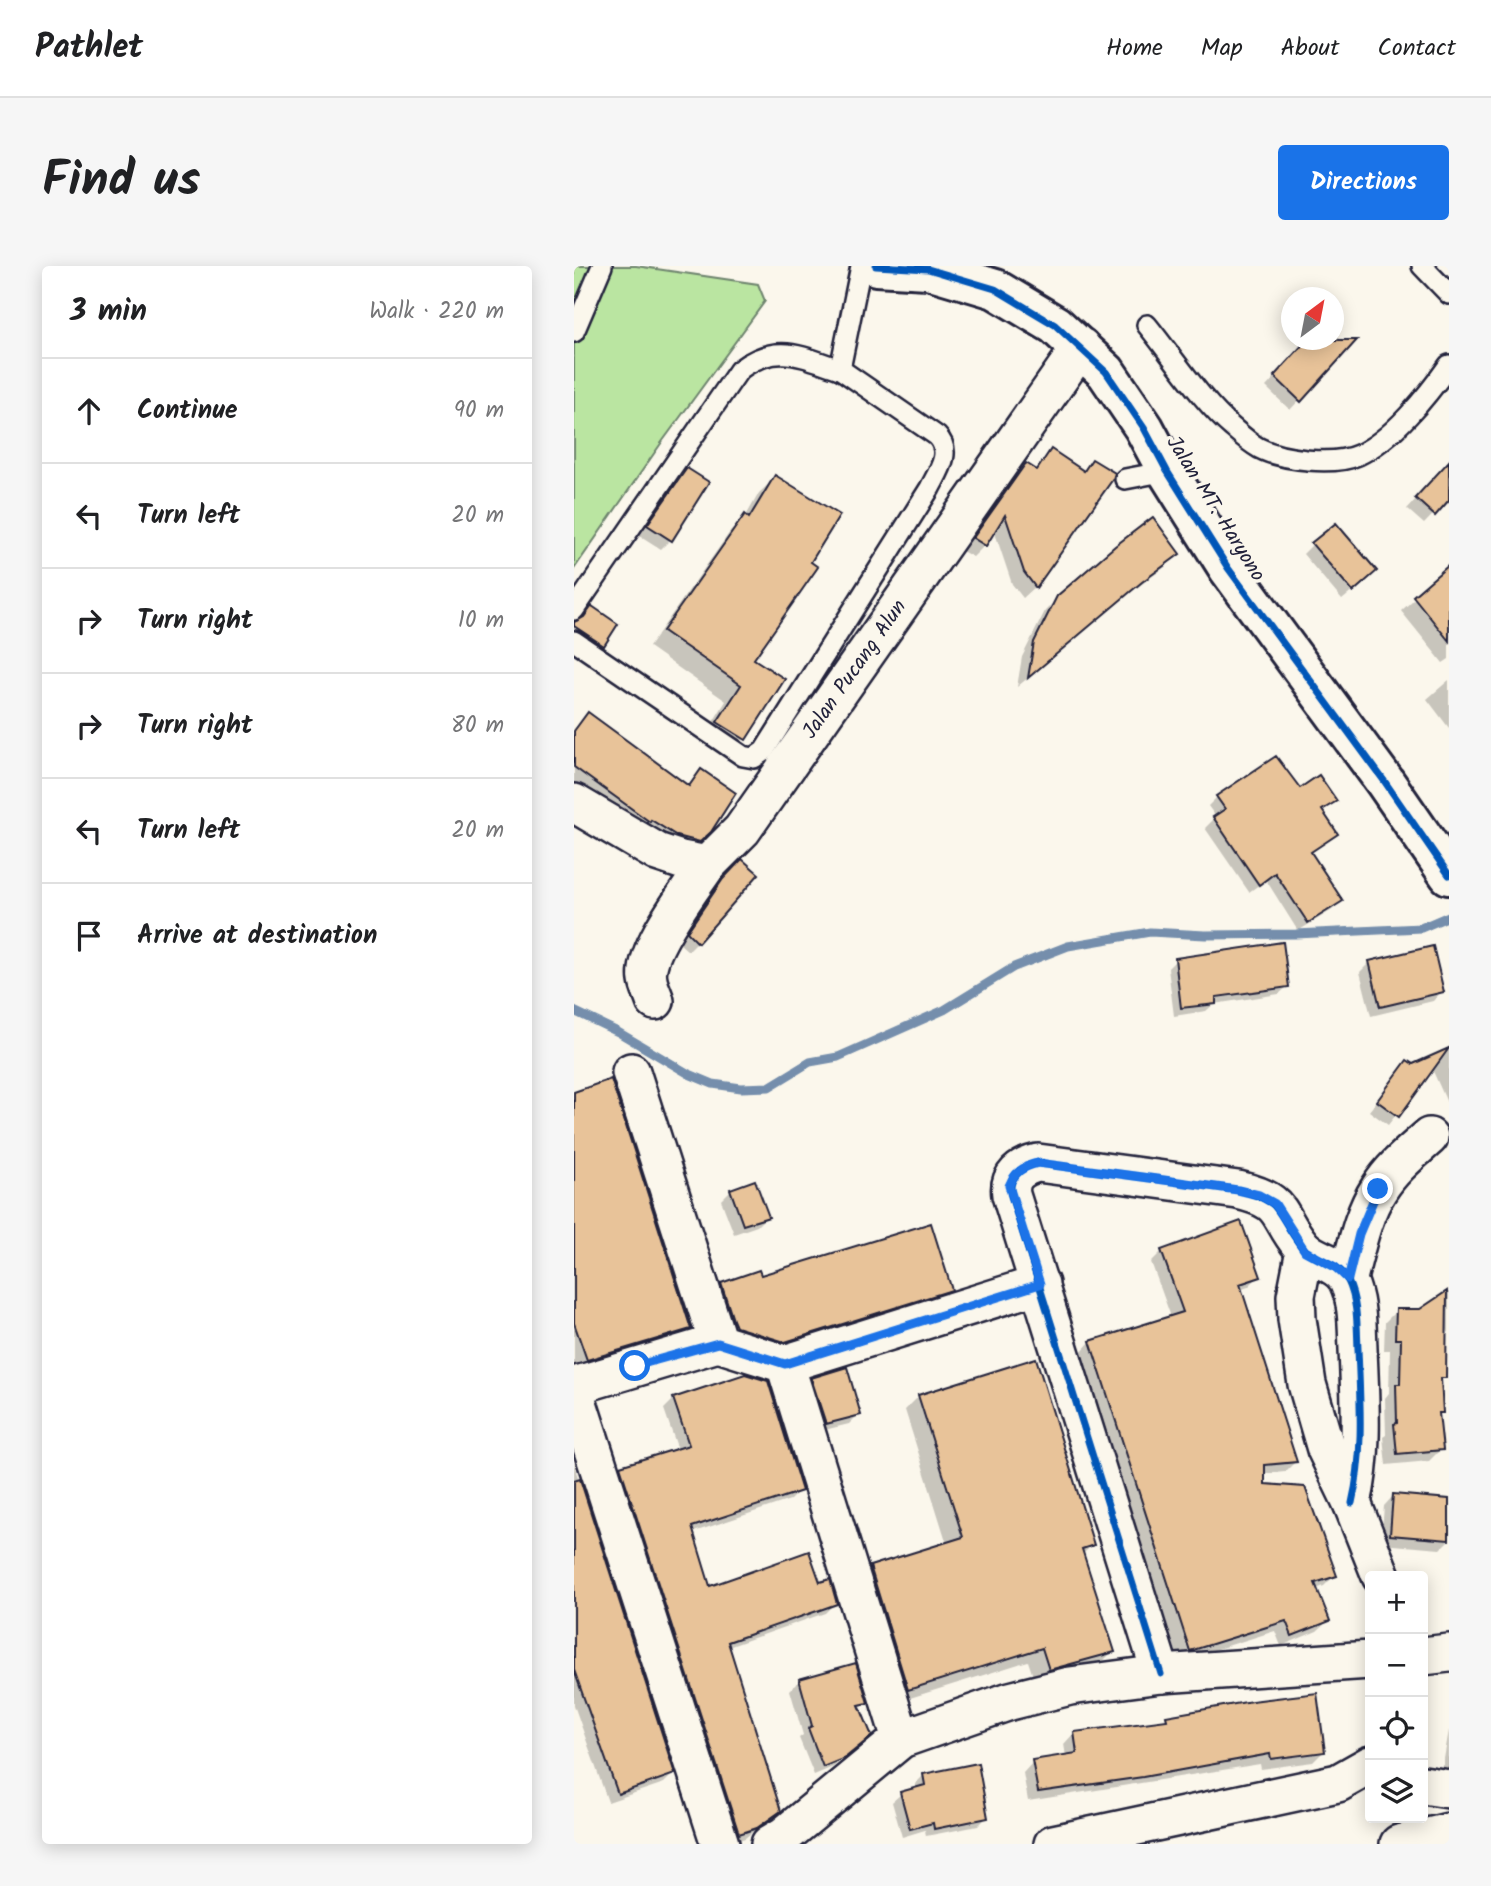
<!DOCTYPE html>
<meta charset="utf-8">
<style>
:root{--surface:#fff;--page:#f6f6f6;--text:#202124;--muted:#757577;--line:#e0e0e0;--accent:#1a73e8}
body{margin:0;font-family:Kalam,sans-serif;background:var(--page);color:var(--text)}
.controls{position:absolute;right:21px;bottom:21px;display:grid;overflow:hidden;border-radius:7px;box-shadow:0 4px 18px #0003}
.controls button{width:63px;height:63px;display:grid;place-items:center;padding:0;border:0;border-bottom:2px solid var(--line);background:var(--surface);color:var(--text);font:35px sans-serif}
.compass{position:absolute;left:707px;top:21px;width:63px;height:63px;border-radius:50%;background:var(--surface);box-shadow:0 4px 18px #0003;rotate:32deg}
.stop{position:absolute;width:21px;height:21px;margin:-16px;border:5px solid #1a73e8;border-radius:50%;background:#fff}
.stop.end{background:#1a73e8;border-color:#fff;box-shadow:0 2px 7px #0008}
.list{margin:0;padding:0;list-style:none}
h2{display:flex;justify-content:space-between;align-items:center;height:91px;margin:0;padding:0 28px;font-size:30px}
h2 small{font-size:23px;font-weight:400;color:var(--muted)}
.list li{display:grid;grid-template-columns:46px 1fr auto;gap:21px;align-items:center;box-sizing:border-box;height:105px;padding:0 28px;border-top:2px solid var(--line)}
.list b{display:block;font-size:26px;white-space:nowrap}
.list em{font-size:23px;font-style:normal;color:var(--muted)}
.icon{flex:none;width:38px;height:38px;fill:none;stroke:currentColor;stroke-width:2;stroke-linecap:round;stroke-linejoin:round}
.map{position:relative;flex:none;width:875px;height:1578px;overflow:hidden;border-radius:7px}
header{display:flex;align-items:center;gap:42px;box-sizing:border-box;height:98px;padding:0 35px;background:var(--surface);border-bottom:2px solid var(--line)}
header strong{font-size:33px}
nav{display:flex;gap:38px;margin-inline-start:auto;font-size:24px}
.intro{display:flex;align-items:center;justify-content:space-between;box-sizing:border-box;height:168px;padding:0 42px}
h1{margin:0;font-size:49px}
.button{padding:18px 32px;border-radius:7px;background:var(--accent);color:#fff;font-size:24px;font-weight:700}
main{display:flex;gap:42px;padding:0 42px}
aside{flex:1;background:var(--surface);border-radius:7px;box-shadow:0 4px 18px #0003}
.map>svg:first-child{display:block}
</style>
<header>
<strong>Pathlet</strong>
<nav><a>Home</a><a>Map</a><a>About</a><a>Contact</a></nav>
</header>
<div class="intro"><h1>Find us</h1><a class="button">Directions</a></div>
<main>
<aside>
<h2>3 min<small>Walk · 220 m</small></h2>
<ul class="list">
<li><svg class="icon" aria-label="ahead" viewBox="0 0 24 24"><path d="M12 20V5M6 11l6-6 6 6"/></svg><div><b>Continue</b></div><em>90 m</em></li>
<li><svg class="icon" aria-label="left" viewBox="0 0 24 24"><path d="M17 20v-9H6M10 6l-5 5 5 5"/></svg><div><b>Turn left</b></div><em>20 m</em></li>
<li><svg class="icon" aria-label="right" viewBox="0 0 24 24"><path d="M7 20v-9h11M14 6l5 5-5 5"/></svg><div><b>Turn right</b></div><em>10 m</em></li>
<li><svg class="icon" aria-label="right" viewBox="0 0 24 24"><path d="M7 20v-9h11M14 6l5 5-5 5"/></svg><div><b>Turn right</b></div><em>80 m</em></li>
<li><svg class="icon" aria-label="left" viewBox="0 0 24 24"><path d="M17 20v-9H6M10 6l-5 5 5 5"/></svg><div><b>Turn left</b></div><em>20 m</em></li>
<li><svg class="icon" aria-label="arrive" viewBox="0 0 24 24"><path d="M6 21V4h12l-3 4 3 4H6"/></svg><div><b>Arrive at destination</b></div></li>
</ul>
</aside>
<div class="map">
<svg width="875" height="1578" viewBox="0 0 875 1578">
<rect width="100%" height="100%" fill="#fbf7ec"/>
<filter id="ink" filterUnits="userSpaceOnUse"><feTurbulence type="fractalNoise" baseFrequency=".0143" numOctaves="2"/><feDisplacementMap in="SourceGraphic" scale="14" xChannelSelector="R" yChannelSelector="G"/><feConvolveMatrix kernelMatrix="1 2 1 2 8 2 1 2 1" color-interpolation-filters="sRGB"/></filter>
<g filter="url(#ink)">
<path fill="#bae5a1" stroke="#6e846e" stroke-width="2" d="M0,0h62l122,18 7,17 -103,141 -88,127z"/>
<g fill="#0003">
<path d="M760,67l14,14 -58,63 -24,-23 43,-47h25z"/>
<path d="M477,185l31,21 10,-10 -57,125 -12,11 -11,-14 -18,-54 -9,15 -12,12 -11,-6 52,-74 12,-12 9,5z"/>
<path d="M875,196v36l-25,26 -17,-15z"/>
<path d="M113,204l-17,70 -9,9 -22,-14 39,-56z"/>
<path d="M201,212l-23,182 31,20 -39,59 -15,16 -26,-17 23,-37 -77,-54 81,-115 16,-16 13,-23z"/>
<path d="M738,279l54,35 -24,20 -39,-46z"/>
<path d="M604,288l-13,13 -38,28 -110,92 5,-30 23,-46 14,-14z"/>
<path d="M875,301v92l-6,4 -42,-52z"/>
<path d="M18,342l24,17 -14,20 -9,10 -19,-14v-15z"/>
<path d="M875,414v48l-22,-29z"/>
<path d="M14,449l99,72 15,-16 -3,70 -13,12 -112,-66v-58z"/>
<path d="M726,524l34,11 -13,11 15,22 -26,20 31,47 -9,9 -34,21 -32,-51 -17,12 -44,-64 11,-11 -8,-11 9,-9z"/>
<path d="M168,596l-45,80 -9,9 -9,-8 35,-53z"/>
<path d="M602,694l112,26 -9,8 -65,10 -8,7 -32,5 -6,-48z"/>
<path d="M796,696l72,29 -9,10 -62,15 -11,-44z"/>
<path d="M875,784v57l-17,-38 -44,56 -19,-14 39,-49 5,4z"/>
<path d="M0,828l115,235 -9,9 -106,32z"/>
<path d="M157,924l36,26 -10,10 -23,8 -13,-34z"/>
<path d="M588,985l97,25 -11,11 -8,3 55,172 -10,10 -21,2v11l71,90 -11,11 -8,3 12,32 -11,10 -36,15 -6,-15 -96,30 -99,-308 10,-11 81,-25 -20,-55z"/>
<path d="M148,1018l228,5 -11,11 -166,52 -47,-15 -15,-42z"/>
<path d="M875,1026v41l-4,-6 -1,50 -4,4 1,31 -3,3 3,34 -12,12 -43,4 -3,-28 3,-2 -1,-37 4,-5 1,-43h-6l1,-28 12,-12 24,1z"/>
<path d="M238,1113l47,35 -10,10 -33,8 -13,-43z"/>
<path d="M345,1130l173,149 -10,10 31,96 -14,14 -64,17 -7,-21 -134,42 -37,-121 14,-14 76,-24 -42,-134z"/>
<path d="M100,1133l126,91 -10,10 -99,33 18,55 110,-4 16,19 -10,10 -97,34 51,163 -34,28 -16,5 -118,-365 10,-10 57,-18 -14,-41z"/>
<path d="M0,1199l99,309 -9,9 -56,19 -34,-97z"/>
<path d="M819,1230l56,5v39l-9,9 -59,-5 3,-38z"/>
<path d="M226,1414l66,22 -7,7 1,36 -27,22 -19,8 -15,-37 4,-3 -13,-45z"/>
<path d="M593,1452l157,33 -11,11 -52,7 -1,-5 -232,37 -5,-28 10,-11 33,-5 -2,-13 10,-11 89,-11z"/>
<path d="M875,1464v47l-8,-1z"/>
<path d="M350,1509l62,43 -8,8 -52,10 -1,-6 -23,7 -10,-35 9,-8 15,-5 -1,-5z"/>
</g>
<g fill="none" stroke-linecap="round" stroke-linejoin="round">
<path stroke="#748eac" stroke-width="9" d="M0,745l44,21 71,42 24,10 28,4 28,-1 41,-25 28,-5 106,-47 70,-43 54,-21 82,-14 55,3 91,-1 125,-6 28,-12"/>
</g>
<g fill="#e8c399" stroke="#22223b" stroke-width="2">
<path d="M733,74h50l-56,62 -27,-26z"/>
<path d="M477,183l33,22 8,-12 23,14 -2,6 -77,109 -12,-16 -19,-57 -19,31 -13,-8 53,-75 11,7z"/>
<path d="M875,195v39l-14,16 -20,-18z"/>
<path d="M113,202l22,14 -37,59 -25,-16z"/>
<path d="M201,209l65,40 -29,47 7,5 -64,92 31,20 -39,61 -29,-18 24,-37 -78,-54 82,-117 4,4z"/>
<path d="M579,251l27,37 -38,28 -114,96 6,-36 23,-46 58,-50z"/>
<path d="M762,257l41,48 -24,21 -42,-49z"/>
<path d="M875,299v76l-36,-45z"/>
<path d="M18,340l26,18 -14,22 -30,-20v-4l10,-5z"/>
<path d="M14,446l101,74 12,-17 35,24 -25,39 -11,10 -23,-6 -26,-16 -1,2 -76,-55v-36z"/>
<path d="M702,490l24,32 19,-13 18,26 -15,9 16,24 -27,18 32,49 -35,22 -33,-50 -16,12 -46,-68 12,-8 -9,-13z"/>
<path d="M168,593l17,15 -61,69 -11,-11 36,-53z"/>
<path d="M709,676l6,45 -73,10v7l-35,4 -6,-50z"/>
<path d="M859,680l11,46 -64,15 -11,-46z"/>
<path d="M875,782l-50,69 -22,-16 30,-41 6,4z"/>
<path d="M37,813l80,250 -104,31 -13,-37v-231z"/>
<path d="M181,914l14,37 -26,8 -13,-36z"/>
<path d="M667,955l20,56 -21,7 57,178 -32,3v19l40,3 32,89 -22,7 15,38 -38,15 -6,-15 -96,30 -100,-310 93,-29 -22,-62z"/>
<path d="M357,957l21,67 -167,52 -49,-15 -3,-7 -12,-37 38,-13 2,5z"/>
<path d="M873,1025l-1,87h-5l2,35h-4l4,37 -46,4 -3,-30 3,-1 -1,-39h4l1,-45h-6l1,-30h24z"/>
<path d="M462,1092l58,187 -12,4 33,103 -66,18 -7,-22 -134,42 -38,-124 93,-29 -45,-142z"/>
<path d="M273,1101l14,48 -35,9 -15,-46z"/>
<path d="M171,1108l23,7 34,110 -110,36 18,59 99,-35 11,31 10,-3 7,25 -109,38 53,169 -24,17 -18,6 -119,-368 69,-21 -16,-47z"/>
<path d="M6,1213l95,295 -57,20 -44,-124v-189z"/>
<path d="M819,1228l56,5v41l-59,-5z"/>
<path d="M282,1397l12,40 -9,2 13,31 -27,22 -22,9 -15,-39 4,-2 -13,-47z"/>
<path d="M743,1427l8,59 -54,7 -1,-5 -127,23 -105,15 -6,-32 45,-7 -3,-21 93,-12 -1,-4 86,-15z"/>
<path d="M404,1497l10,55 -54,11 -1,-6 -23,6 -10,-37 25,-7 -2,-11z"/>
</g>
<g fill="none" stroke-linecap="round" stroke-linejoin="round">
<g stroke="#22223b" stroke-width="24">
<g id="lane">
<path d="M848,0l27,28"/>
<path d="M573,59c26,32 56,78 86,103 8,7 17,15 26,20 23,12 75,18 99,7 34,-15 70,-60 91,-90"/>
<path d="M0,66l28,-66"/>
<path d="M551,213l42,-8"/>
<path d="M0,344l165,-240c37,-28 61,-14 101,-1"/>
<path d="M0,375l169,115 11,2 10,-7 166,-263c8,-16 23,-36 7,-52l-97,-67 21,-103"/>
</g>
</g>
<g stroke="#22223b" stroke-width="42">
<g id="street">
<path id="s1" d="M0,537l83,49 24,8 26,5 35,-35 339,-483"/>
<path d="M81,735c-2,-7 -6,-14 -7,-21 -6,-29 43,-91 59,-115"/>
<path d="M57,806l87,271 67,21 116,375"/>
<path d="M731,984l-9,46 1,23 10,65 19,65 26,54 29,73"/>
<path d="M774,1012c8,-29 14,-63 31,-89 13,-21 32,-36 50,-52"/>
<path d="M211,1098l255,-80"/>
<path d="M0,1120l144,-43"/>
<path d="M0,1125l146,453"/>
<path d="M849,1390l26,-3"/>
<path d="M587,1408l-150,-479c-3,-19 10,-28 27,-32l200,27c50,12 36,23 64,57 12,14 38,15 46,34 10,21 9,46 10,68 2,52 6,103 -6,154"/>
<path d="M849,1519l26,4"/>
<path d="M196,1578l15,-9 116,-96 109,-38 60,-15 91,-12 209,-14"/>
<path d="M479,1578l285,-61 32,-18"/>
<path d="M825,1578l50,-12"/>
</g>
</g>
<g stroke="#22223b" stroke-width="44">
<path id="secondary" d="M302,0l52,3 67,20 60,36 51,47 38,56 23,43 61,97 157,214 64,93"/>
</g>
<use href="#lane" stroke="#fbf7ec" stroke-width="19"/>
<use href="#street" stroke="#fbf7ec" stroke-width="37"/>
<use href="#secondary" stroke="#fbf7ec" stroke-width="38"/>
<g stroke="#fbf7ec" stroke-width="11">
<g id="cycleway">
<path d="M302,0l52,3 67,20 60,36 51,47 38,56 23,43 61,97 157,214 64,93"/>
<path d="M587,1408l-150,-479c-3,-19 10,-28 27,-32l200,27c50,12 36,23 64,57 12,14 38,15 46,34 10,21 9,46 10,68 2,52 6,103 -6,154"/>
</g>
</g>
<use href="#cycleway" stroke="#0057b8" stroke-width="7"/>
</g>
</g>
<g fill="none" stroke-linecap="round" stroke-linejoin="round" filter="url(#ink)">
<path stroke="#1a73e8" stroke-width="9" d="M61,1100l83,-23 67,21 255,-80 -31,-98c5,-14 15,-20 29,-23l200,27 21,5 16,9 30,47 30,16 13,12 11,-45 19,-45"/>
</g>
<g text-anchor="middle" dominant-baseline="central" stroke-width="7" stroke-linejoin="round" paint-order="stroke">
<g font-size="21" fill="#22223b" stroke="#fbf7ec">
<text transform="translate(641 243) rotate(58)">Jalan MT. Haryono</text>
<text stroke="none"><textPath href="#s1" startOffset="394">Jalan Pucang Alun</textPath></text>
</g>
</g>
</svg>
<div class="controls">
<button>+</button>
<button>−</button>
<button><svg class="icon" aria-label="locate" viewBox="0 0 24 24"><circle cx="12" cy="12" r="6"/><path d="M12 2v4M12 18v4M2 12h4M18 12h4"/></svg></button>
<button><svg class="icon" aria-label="layers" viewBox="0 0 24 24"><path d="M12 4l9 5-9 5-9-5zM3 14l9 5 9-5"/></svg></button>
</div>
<svg class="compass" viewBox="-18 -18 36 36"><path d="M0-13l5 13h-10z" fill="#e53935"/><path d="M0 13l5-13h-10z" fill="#757577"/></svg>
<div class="stop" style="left:61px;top:1100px"></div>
<div class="stop end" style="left:804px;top:923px"></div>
</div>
</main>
